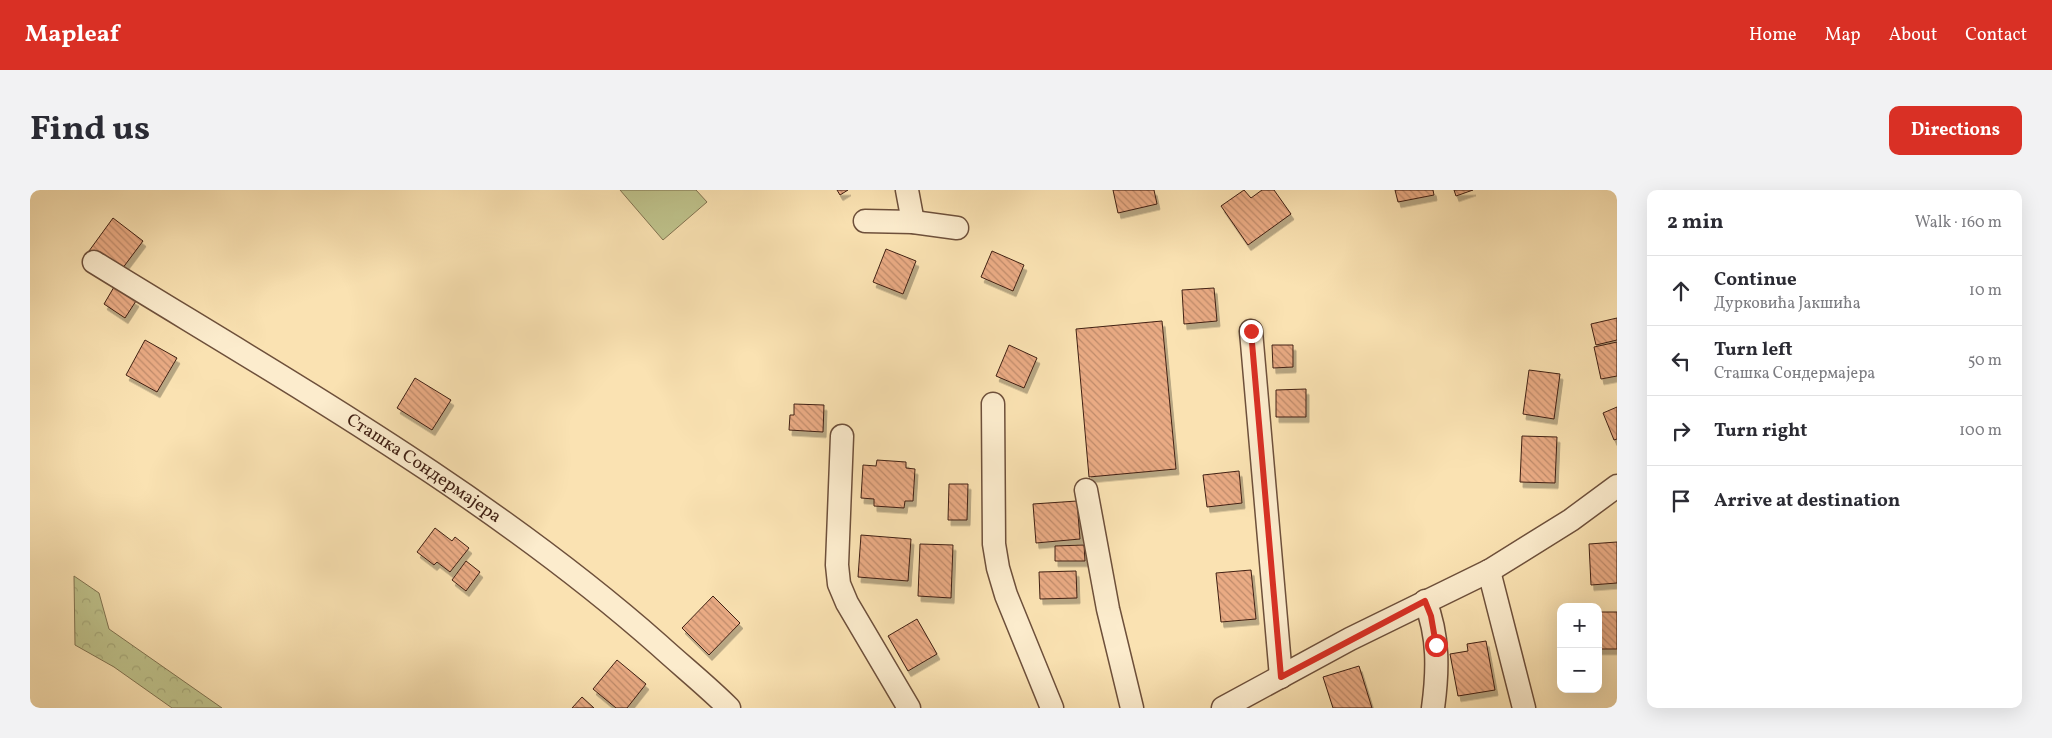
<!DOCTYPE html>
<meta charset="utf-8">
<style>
:root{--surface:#fff;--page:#f2f2f3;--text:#2b2b33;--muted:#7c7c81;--line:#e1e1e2;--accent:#d93025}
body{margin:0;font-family:Vollkorn,serif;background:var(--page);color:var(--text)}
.controls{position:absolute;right:15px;bottom:15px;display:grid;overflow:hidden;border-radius:10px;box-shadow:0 5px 20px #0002}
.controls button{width:45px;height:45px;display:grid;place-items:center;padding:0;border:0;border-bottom:1px solid var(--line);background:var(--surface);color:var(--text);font:25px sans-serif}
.stop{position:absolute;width:15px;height:15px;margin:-11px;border:4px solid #d93025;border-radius:50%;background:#fff}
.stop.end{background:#d93025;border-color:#fff;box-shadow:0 1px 5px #0008}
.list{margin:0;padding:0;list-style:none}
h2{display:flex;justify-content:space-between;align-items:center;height:65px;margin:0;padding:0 20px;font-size:21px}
h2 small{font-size:16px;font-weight:400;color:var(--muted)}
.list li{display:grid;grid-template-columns:32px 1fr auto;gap:15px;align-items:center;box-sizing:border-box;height:70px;padding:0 20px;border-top:1px solid var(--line)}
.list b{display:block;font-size:19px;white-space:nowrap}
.list p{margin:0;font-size:16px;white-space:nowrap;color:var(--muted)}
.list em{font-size:16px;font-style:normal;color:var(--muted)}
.icon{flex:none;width:28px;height:28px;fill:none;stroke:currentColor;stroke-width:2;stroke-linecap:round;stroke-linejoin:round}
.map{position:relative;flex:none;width:1587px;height:518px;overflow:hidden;border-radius:10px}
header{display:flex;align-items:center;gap:30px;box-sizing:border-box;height:70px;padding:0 25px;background:var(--accent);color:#fff}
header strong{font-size:24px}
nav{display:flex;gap:28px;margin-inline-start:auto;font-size:18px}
.intro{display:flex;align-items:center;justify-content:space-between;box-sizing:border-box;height:120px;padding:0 30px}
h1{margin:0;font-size:35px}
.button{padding:12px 22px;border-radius:10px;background:var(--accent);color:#fff;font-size:18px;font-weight:700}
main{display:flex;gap:30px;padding:0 30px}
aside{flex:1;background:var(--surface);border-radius:10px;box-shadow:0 5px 20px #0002}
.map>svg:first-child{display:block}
</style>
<header>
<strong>Mapleaf</strong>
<nav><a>Home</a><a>Map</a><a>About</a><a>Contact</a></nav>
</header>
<div class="intro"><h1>Find us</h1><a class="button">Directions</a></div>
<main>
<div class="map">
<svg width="1587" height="518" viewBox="0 0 1587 518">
<defs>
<pattern id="forest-crowns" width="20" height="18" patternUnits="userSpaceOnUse" patternTransform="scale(1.25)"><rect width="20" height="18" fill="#bfc38c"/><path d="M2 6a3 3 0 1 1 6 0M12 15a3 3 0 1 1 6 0" fill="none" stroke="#a5a778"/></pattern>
<pattern id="building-back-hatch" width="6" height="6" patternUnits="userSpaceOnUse" patternTransform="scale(1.25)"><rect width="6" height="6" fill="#eaab84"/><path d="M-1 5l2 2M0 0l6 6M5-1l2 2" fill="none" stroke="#bf8b6b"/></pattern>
<filter id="shadow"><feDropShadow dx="3" dy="5.5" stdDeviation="0" flood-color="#0004"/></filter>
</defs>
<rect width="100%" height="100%" fill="#fae2b2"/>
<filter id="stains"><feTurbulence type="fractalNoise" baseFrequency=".004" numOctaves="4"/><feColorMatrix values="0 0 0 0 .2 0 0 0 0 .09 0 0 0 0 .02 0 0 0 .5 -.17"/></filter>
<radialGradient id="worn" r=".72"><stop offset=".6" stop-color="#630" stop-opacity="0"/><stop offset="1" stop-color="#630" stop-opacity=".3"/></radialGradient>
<path fill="#bfc38c" stroke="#807250" d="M590,0h76l11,12 -44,38z"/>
<path fill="url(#forest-crowns)" stroke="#807250" d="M44,386l25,17 10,36 113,79h-50l-58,-41 -39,-22z"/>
<g fill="url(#building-back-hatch)" stroke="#402013" filter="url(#shadow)">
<path d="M807,0h11l-8,5z"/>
<path d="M1083,0h41l3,14 -39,9z"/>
<path d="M1214,0l7,8 11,-8h12l17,24 -43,31 -27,-39z"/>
<path d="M1365,0h38l1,5 -36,7z"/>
<path d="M1424,0h19l-17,6z"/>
<path d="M83,28l30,23 -24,32 -30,-22z"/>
<path d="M856,59l30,12 -13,33 -30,-12z"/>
<path d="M962,61l32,14 -11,26 -32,-14z"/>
<path d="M84,97l22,14 -11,17 -21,-14z"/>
<path d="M1184,98l3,33 -33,3 -2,-34z"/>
<path d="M1587,128v22l-21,5 -5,-21z"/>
<path d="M1132,131l14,148 -87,8 -13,-148z"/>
<path d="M115,150l32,18 -20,34 -31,-17z"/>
<path d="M1587,152v34l-16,3 -7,-32z"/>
<path d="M979,155l28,13 -13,30 -28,-12z"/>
<path d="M1242,155h21v22l-20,1z"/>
<path d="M1499,180l31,4 -6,45 -31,-5z"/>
<path d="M385,188l36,22 -19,30 -35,-22z"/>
<path d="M1276,199v28h-30v-27z"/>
<path d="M764,214l30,1 -1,27 -34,-2 1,-15h4z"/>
<path d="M1587,217v32l-3,1 -11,-27z"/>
<path d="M1492,246l35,1 -2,46 -35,-1z"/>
<path d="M847,270l29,2v6l9,1 -2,32h-8l-1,7 -30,-2v-7l-13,-1 2,-33 13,1z"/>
<path d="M1209,281l3,32 -35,4 -4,-32z"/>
<path d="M919,294h19l-1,36h-19z"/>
<path d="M1047,311l3,38 -44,4 -3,-39z"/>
<path d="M405,338l17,13 3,-4 14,11 -19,24 -13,-10 -3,3 -17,-13z"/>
<path d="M831,345l50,4 -3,42 -50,-4z"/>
<path d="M1587,352v41l-26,2 -2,-41z"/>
<path d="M890,354l33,1 -2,53 -33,-2z"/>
<path d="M1054,355l1,16h-30v-15z"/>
<path d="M436,371l14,11 -14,19 -14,-11z"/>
<path d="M1221,380l5,49 -35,3 -5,-49z"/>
<path d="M1046,381l1,27 -37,1 -1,-27z"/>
<path d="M683,406l27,27 -31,32 -27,-27z"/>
<rect x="1568" y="422" width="19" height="37"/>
<path d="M887,429l20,35 -29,17 -20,-35z"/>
<path d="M1456,451l9,49 -37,6 -8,-42 18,-3 -1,-7z"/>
<path d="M587,470l29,24 -19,24h-11l-23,-19z"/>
<path d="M1329,476l13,42h-39l-10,-31z"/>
<path d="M552,507l12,11h-22z"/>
</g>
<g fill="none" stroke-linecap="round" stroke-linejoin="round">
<g stroke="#6e503b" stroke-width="25">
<g id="minor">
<path d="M877,0l6,32"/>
<path d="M835,31l48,1 44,6"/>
<path id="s1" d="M64,72c193,119 394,232 565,383 23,21 48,41 70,63"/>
<path d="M1221,141l30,346"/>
<path d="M963,214l1,140 4,24 8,27 46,113"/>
<path d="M812,246l-5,129 2,19 8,19 62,105"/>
<path d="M1056,300l22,119 24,99"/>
<path d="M1459,381l35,137"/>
<path d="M1395,411c14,35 13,70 8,107"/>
<path d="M1193,518l127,-69 139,-68 82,-51 46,-34"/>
</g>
</g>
<use href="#minor" stroke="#fceccd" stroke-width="22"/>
</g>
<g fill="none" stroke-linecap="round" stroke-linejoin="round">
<path stroke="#d93025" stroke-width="6" d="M1221,141l30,346 144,-76 6,15 5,29"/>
</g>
<g text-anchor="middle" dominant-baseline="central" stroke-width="4.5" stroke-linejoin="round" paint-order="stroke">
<g font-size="18" fill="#402013" stroke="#fceccd">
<text stroke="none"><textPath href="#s1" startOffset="389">Сташка Сондермајера</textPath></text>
</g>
</g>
<rect width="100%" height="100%" filter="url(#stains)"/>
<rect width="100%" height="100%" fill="url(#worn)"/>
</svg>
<div class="controls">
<button>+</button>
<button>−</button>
</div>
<div class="stop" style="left:1406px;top:455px"></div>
<div class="stop end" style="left:1221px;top:141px"></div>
</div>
<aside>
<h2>2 min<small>Walk · 160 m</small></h2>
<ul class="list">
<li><svg class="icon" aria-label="ahead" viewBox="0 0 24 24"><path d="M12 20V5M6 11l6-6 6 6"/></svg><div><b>Continue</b><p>Дурковића Јакшића</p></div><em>10 m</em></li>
<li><svg class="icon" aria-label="left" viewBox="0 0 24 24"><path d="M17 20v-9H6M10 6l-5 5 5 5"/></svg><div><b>Turn left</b><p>Сташка Сондермајера</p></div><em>50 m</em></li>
<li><svg class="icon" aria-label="right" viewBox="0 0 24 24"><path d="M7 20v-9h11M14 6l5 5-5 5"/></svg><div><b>Turn right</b></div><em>100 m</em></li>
<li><svg class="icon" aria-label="arrive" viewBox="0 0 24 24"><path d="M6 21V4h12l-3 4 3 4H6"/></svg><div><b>Arrive at destination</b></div></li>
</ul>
</aside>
</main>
